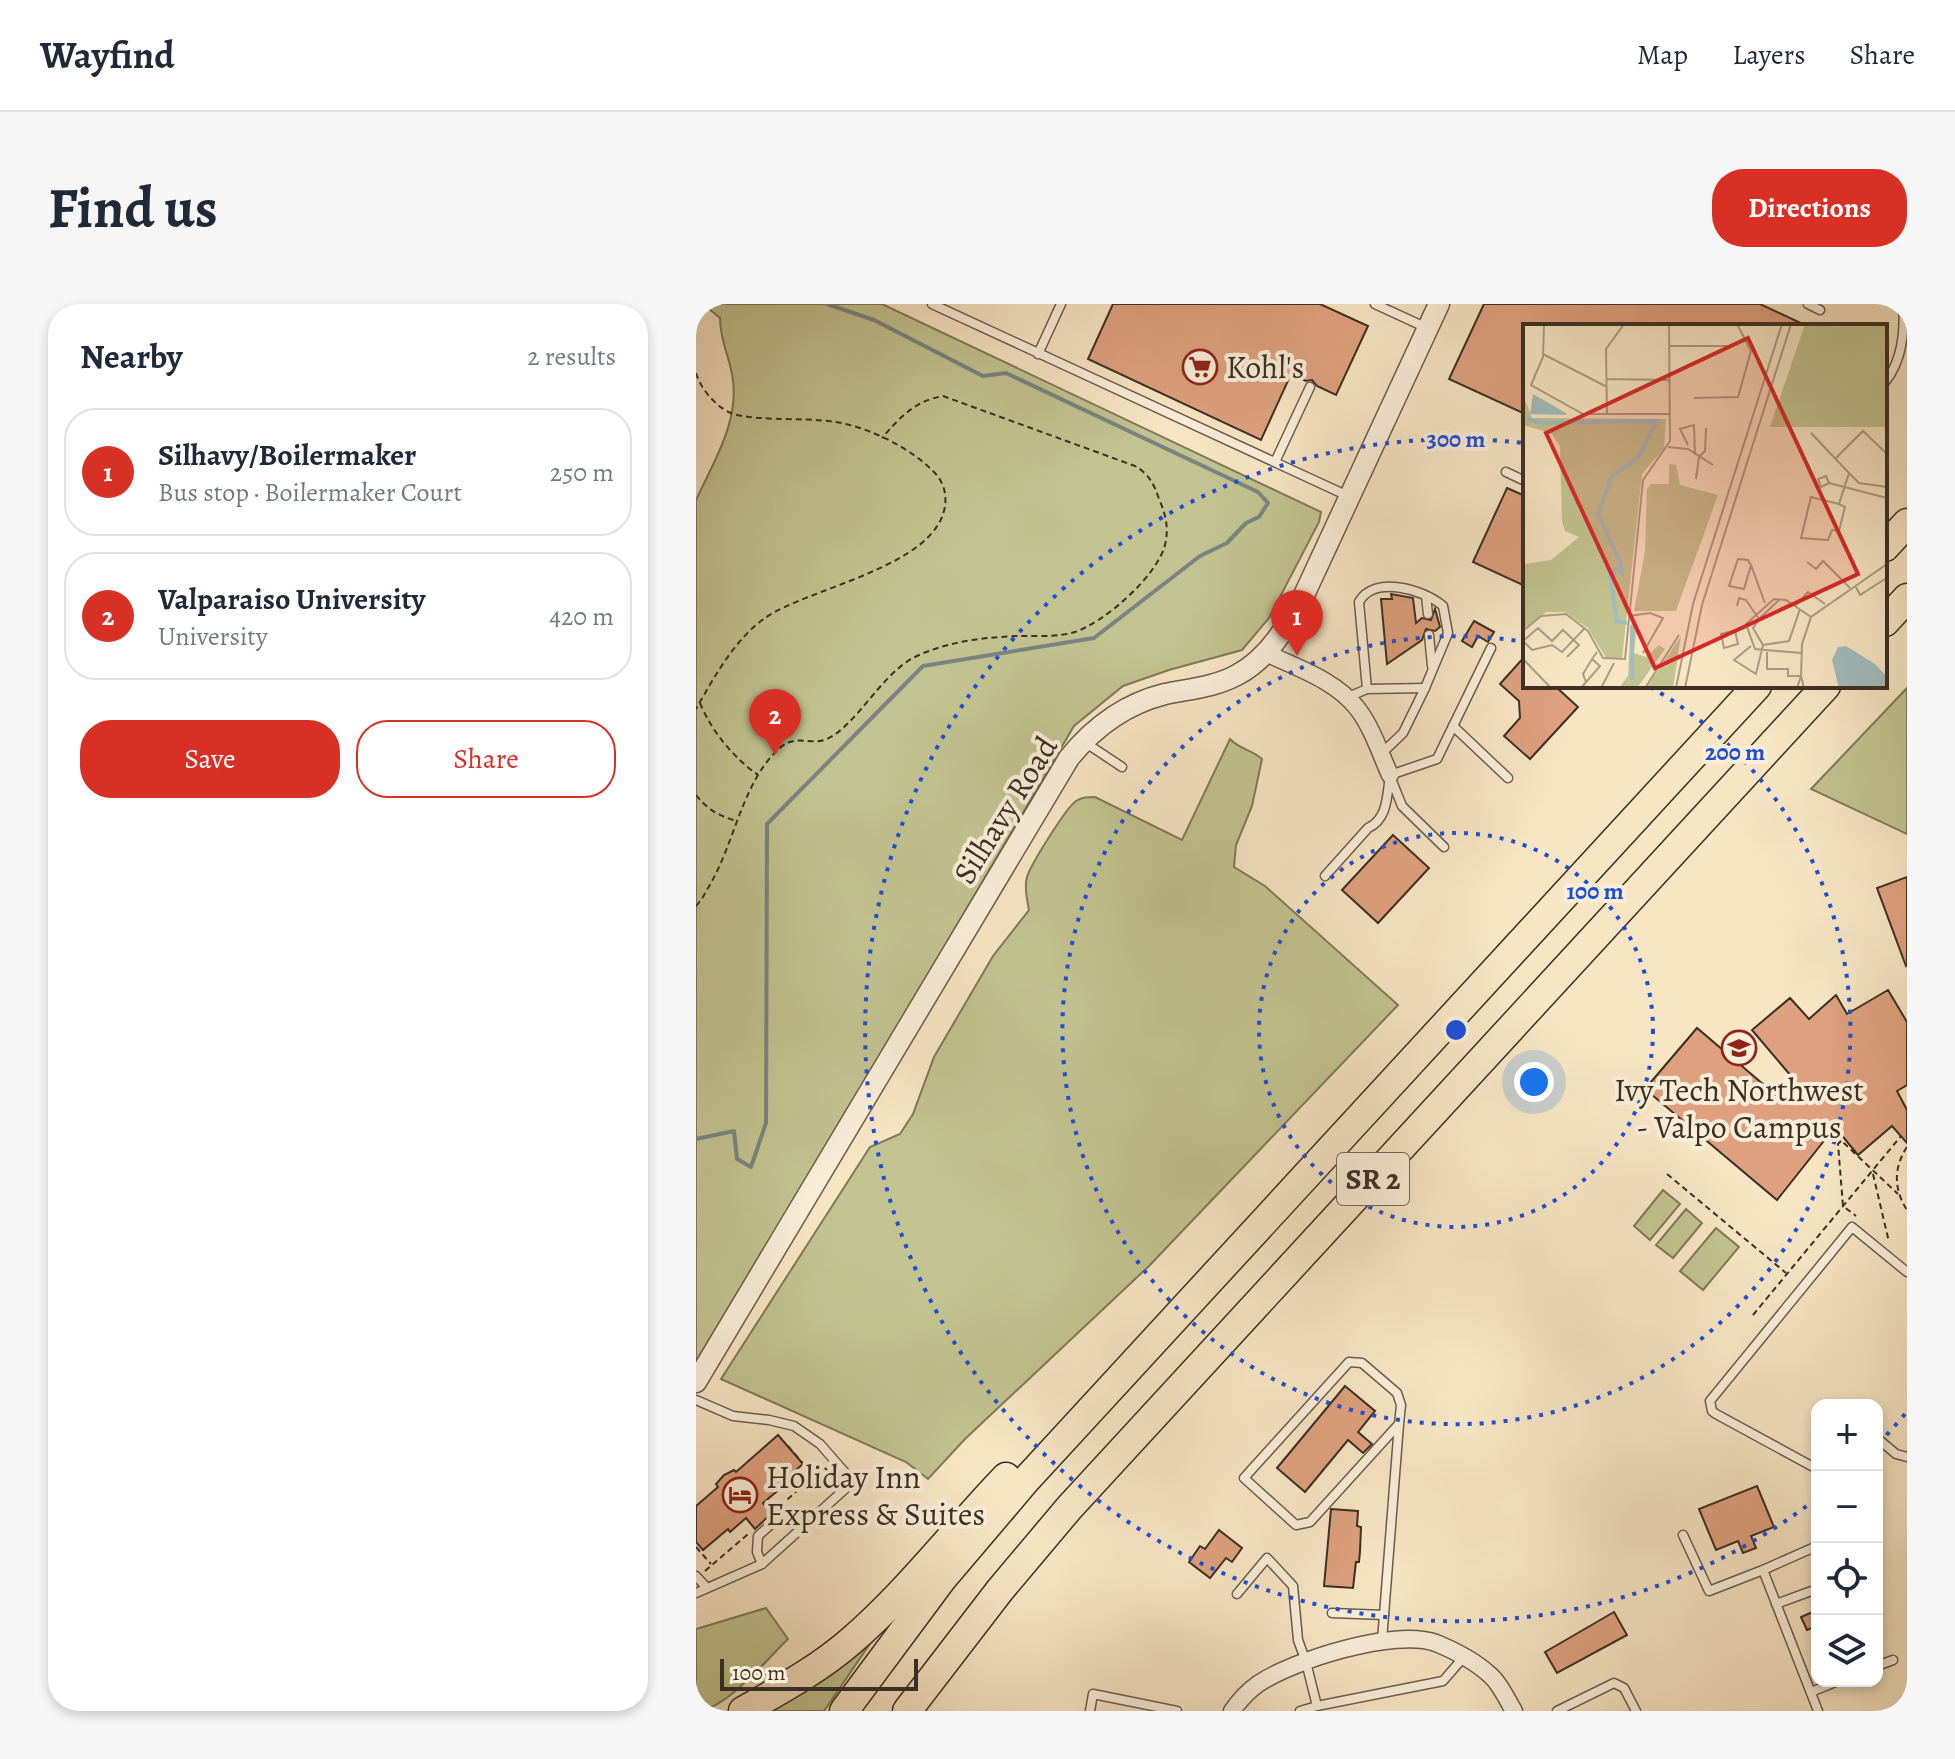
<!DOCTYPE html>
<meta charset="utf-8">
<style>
:root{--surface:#fff;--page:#f6f6f7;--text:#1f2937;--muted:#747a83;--line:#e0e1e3;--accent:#d93025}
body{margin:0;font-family:Alegreya,serif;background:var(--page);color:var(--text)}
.controls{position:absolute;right:24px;bottom:24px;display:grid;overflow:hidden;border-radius:16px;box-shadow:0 4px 12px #0003}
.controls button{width:72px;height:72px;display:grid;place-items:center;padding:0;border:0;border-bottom:2px solid var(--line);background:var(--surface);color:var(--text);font:40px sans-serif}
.scale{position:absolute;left:24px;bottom:20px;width:198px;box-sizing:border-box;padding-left:8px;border:4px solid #3c2f23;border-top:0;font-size:22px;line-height:28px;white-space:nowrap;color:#3c2f23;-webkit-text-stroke:6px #faeed9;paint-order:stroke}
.you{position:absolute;left:838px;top:778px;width:28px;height:28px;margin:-20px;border:6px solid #fff;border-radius:50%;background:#1a73e8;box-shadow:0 0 0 12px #1a73e833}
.badge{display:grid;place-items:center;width:52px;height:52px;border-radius:50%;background:var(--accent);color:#fff;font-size:26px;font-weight:700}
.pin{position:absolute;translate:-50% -66px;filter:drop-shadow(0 2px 4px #0008)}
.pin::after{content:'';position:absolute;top:42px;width:28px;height:24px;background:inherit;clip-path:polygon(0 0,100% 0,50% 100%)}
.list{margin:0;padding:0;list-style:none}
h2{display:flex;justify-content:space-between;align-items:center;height:104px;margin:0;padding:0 32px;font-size:34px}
h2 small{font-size:26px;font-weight:400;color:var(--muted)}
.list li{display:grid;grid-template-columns:52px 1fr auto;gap:24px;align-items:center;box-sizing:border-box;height:128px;margin:0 16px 16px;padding:0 16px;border:2px solid var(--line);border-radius:32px}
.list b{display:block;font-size:30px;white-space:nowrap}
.list p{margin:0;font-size:26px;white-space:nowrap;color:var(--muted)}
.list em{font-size:26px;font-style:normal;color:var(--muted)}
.actions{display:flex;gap:16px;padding:24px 32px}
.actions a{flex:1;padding:18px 0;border:2px solid var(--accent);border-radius:32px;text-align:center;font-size:28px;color:var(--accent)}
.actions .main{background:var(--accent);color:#fff}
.icon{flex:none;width:44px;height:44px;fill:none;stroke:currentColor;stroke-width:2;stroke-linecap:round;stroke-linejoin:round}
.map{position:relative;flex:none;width:1211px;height:1407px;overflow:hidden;border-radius:32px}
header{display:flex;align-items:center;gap:48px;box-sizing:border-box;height:112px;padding:0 40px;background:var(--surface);border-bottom:2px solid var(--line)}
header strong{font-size:38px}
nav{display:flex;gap:44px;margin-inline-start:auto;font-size:28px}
.intro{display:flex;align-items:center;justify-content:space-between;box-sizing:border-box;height:192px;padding:0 48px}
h1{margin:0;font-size:56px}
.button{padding:20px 36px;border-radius:32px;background:var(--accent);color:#fff;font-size:28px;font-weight:700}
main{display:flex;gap:48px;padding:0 48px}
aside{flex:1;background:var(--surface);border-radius:32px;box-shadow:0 4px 12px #0003}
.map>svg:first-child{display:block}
</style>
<header>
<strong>Wayfind</strong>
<nav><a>Map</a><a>Layers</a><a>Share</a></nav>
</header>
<div class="intro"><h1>Find us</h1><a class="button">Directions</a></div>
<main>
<aside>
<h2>Nearby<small>2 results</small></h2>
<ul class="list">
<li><span class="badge">1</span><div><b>Silhavy/Boilermaker</b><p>Bus stop · Boilermaker Court</p></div><em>250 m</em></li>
<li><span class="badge">2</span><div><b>Valparaiso University</b><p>University</p></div><em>420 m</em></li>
</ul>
<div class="actions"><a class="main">Save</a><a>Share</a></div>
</aside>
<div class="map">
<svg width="1211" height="1407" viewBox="0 0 1211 1407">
<rect width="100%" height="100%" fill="#f7e5c4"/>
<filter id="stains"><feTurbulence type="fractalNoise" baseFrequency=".0025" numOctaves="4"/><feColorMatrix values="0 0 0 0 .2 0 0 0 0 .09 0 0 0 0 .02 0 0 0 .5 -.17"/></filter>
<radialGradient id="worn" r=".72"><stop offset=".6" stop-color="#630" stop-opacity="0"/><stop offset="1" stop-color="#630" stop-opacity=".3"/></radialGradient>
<g fill="#c2c390" stroke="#7f795a" stroke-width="2">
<path d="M7,0h179l439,208 -2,10 -50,96 -27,32 -73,20 -46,16 -49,40 -378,643v-869c18,-39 45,-81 36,-126 -4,-21 -12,-34 -12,-56z"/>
<path d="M1211,384v146l-96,-45z"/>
<path d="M534,435c9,10 22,11 32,20l-10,47 -16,39 -2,22 31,19 133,119 -249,261 -184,173 -37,40 -22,-17 -185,-83 149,-232 30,-13 13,-20 21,-57 59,-101 36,-46c-2,-10 -5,-23 -2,-33 4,-13 39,-69 49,-76 6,-4 12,-4 19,-4l87,43z"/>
<path d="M967,886l17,14 -30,36 -16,-14z"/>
<path d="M990,905l16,14 -29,35 -17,-13z"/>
<path d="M1020,924l23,19 -36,43 -23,-19z"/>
<path d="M70,1304l22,31c-21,20 -63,72 -92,72v-82z"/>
<path d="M197,1306l-69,101h-62z"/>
</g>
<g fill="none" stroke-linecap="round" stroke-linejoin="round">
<path stroke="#798480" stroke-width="4" d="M0,835l38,-8 3,28 14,8 15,-44 1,-299 156,-158 171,-28 106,-82 27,-13 19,-20 13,-6 9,-14 -10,-11 -252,-119 -23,3 -109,-56 -47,-16"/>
</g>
<g fill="#dea07e" stroke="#3c2f23" stroke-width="2">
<path d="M417,0h207l48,22 -32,69 -19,-9 -5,-6 -6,1 -15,-7 -30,66 -173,-81z"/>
<path d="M788,0h276l47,22h-282v88l-76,-35z"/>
<path d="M811,184l18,8v90l-52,-24z"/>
<path d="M695,290l22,4 3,25 6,-5 9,2 4,-11 5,18 -5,4 -9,-2 -4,11 -35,24 -6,-65h11z"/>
<path d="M778,317l20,11 -6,10 -10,-6 -6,11 -10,-6z"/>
<path d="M829,352v30h30l23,21 -48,52 -26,-23 16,-18 -1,-17 -19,-17z"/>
<path d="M697,531l36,33 -51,55 -36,-33z"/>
<path d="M1211,573v88l-1,1 -29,-78z"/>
<path d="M1192,686l19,32v63l-10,6 10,19v33l-15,-17 -34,29 -23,-28 -58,73 -132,-111 52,-61 86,73 14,-18 -45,-53 38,-32 19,21 27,-24 11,19z"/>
<path d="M649,1082l30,25 -17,21 14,12 -9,9 -15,-13 -43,52 -28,-24z"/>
<path d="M82,1131l25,29 -25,21 3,3 -18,15 9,10 -17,16 -9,-11 -16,14 -2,-3 -25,21 -7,-8v-36l22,-19 -2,-3 8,-9 10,-5 2,2z"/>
<path d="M1061,1182l17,41 -23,9 5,12 -13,5 -5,-12 -22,9 -17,-41z"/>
<path d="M635,1205l27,2 -1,15 4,1 -1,24 -1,11h-3l-3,26 -29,-2z"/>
<path d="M523,1226l23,18 -10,14 -6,-4 -16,20 -21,-16 11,-16 5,3z"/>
<path d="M1121,1306v16l-10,4 -6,-13z"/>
<path d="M918,1308l13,23 -70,38 -12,-21z"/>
</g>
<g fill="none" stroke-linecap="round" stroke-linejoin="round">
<g stroke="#6b5c4b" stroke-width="11">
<g id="service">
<path d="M236,0l416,192"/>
<path d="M679,0l52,24"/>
<path d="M1112,0l12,6"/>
<path d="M342,50l23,-50"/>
<path d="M1189,78c17,-21 20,-52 18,-78"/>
<path d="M579,158l35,-75"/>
<path d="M810,168l19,9"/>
<path d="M730,292l2,18"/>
<path d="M733,331l3,31"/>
<path d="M671,385l-8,-87c15,-27 64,-13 84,4l5,27 -23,55 -22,45 -22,21"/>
<path d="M652,393l19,-8 58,-1"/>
<path d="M757,422l55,52"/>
<path d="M387,437l39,26"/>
<path d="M694,471l47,-16 54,-111"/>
<path d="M694,472l12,30 42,41"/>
<path d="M629,572l43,-48c20,-9 19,-33 22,-53"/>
<path d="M0,1096l37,16 36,4 25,6 26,18 28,32 -3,13 -83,75 -66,29"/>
<path d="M1181,1134l19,16 11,3"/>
<path d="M1121,1165l-101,-55 -4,-3 -2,-10 142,-174 55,45"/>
<path d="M987,1231l26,56 54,-21 55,141"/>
<path d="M66,1260l-5,-12 1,-16 21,-19 6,1 17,11"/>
<path d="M1067,1266l54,-24"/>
<path d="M0,1272l11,12"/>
<path d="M541,1290l30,-36 26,28 5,54 8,22 11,44 126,-25 20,-23"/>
<path d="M1080,1300l41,-15"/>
<path d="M636,1309l52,2"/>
<path d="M686,1337l2,-26 15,-191 2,-19 -4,-12 -35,-30 -13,-1 -105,116 52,47 14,-3 89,-98"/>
<path d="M1181,1362l16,-6"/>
<path d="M1115,1388l27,-11"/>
<path d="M394,1407l3,-17 84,17"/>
<path d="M604,1407l17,-5"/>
<path d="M861,1407l57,-28 10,5 12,23"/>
</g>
</g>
<g stroke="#6b5c4b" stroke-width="19">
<g id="minor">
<path d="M570,349c31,15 69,27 91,55 15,19 23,45 33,67"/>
<path d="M536,1407c7,-10 16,-20 26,-27 35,-24 138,-56 178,-41 17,7 40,19 54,32 10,8 17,25 24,36"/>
</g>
</g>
<g stroke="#6b5c4b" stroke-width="23">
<path id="tertiary" d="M0,1078l373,-624c25,-31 56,-54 96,-64 24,-5 50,-7 72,-19 32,-17 50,-49 67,-80l135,-291"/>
</g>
<g stroke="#3c2f23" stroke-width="31">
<g id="motorway">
<path d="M1189,243l22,-24"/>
<path d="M1189,318l22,-24"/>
<path d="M47,1407c37,-21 76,-42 108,-70 56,-48 103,-110 155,-164"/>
<path d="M148,1407l98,-132 84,-99 731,-794"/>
<path d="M211,1407l93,-121 69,-82 757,-822"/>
</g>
</g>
<g stroke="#3c2f23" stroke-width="2" stroke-dasharray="6 4" stroke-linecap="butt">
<path d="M0,69c5,17 23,38 41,42 35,7 73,1 109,9 29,7 63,24 85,45 11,10 16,22 14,37 -9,61 -135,81 -180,112 -30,21 -51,59 -69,91"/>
<path d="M4,399c12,29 33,54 58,72"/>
<path d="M0,491c12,15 23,21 41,26"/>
<path d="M0,602c7,-7 11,-17 16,-25 23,-41 32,-103 69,-134 15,-13 31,-1 46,-8 30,-14 54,-65 88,-82 33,-16 70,-20 106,-21 17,0 38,1 54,-4 30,-10 82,-56 90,-87 4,-17 1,-30 -6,-46 -5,-15 -10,-25 -24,-33l-192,-70c-28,5 -43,21 -61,42"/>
<path d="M1133,825l69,65"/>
<path d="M1145,837l-3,3 5,62 13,10"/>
<path d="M1211,843c-14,21 -13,43 0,63"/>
<path d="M971,870l119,99"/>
<path d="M1177,870l16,68"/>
<path d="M1057,1011l148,-179"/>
<path d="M92,1142l25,29"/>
<path d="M84,1202l44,-39 13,14"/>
<path d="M0,1243l15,17"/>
<path d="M9,1267l43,-37"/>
</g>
<use href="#service" stroke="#faeed9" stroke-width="8"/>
<use href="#minor" stroke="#faeed9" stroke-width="16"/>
<use href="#tertiary" stroke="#faeed9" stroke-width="20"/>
<use href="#motorway" stroke="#f7e5c4" stroke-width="28"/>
</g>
<g fill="none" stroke="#1d4ed8" stroke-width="4" stroke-dasharray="4 8">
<circle cx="760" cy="726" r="197"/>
<path d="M954 383A394 394 0 1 1 828 338"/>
<path d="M1209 1110A591 591 0 0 1 1182 1140M1120 1195A591 591 0 1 1 827 139"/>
</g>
<defs>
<g id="supermarket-ring" transform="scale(1.8)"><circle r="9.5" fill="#faeed9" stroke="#8f2418" stroke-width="1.5"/><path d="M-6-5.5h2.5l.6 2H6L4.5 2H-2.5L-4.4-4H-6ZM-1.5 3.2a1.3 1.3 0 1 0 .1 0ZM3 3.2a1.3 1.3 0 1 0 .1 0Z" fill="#8f2418"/></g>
<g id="university-ring" transform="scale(1.8)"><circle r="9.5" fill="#faeed9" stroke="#8f2418" stroke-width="1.5"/><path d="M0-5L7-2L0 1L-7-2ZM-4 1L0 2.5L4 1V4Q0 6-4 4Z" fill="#8f2418"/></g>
<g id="hotel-ring" transform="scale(1.8)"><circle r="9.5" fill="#faeed9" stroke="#8f2418" stroke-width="1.5"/><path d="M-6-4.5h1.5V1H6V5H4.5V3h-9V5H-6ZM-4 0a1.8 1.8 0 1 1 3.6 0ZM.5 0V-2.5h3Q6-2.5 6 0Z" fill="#8f2418"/></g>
</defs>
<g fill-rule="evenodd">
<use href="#supermarket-ring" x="504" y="63"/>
<use href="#university-ring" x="1043" y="744"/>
<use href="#hotel-ring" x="44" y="1191"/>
</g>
<g text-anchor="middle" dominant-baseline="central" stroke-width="8" stroke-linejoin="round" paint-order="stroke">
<rect fill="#faeed9" stroke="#75685a" stroke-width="2" x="641" y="849" width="72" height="52" rx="6"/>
<g font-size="30" font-weight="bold" fill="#3c2f23">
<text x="677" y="875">SR 2</text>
</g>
<g font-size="32" fill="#3c2f23" stroke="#faeed9" text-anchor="start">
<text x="530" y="63">Kohl's</text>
<text x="1043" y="786" text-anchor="middle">Ivy Tech Northwest<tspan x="1043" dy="37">- Valpo Campus</tspan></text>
<text x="70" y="1173">Holiday Inn<tspan x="70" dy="37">Express &amp; Suites</tspan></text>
</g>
<g font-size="32" fill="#3c2f23" stroke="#faeed9">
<text transform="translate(309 506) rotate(-58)">Silhavy Road</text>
</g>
</g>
<g transform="translate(827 20)">
<rect width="364" height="364" fill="#f7e5c4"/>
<path d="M282,0h82v103h-117zM0,71l9,23 134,1 -2,29 -22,26 -20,185 -16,-1 -18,-30 -23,-16h-19l-23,17 2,-65 26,-4 28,-23 -14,-6 -3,-10 -2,-75 -9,-13 -28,-8zM146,140l7,1 4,20 38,10 -42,116h-42l11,-60 2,-62 4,-5h18zM108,299h6l-3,30 12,4 13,-12 6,4 -28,39h-18l9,-12zM158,312l-8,52h-27z" fill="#c2c390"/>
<path d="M10,70l33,19v2l-36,-1zM323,322l29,18 12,13v11h-48l-7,-28 6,-13z" fill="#a1bcbe"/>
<path fill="none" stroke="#a1bcbe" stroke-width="4" d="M0,94l19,5 115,-2 -19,37 -26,18 -14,38 23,50 1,9 -5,-5 -7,9 7,44 10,2M109,302v54"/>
<path fill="none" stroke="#ac9c84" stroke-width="2" d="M5,0h27M21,1l-1,32 -12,28 52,29h87M147,22h64M20,30l64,33M83,55l64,1M171,74l44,-1 13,-46 -14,-27M84,90l-1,-65 18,-25M288,109l38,40 -10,31 6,3 -6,24 -7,-1 -4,10 -27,-2 10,-41 28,7M165,121l-8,-16 14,-4 1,30M145,123l20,2 25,16M312,135l28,-28 24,23M326,149l10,10 28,4M173,155l3,-22 6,-6 1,-23M306,159l-3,-7 -8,3 3,8 8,-4 58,15M284,238l9,7 7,-8 27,27M228,241l-7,24 -15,-3 9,-27 10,1 1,2 2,3 12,33 2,5M332,261l5,10 25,-16M214,282l2,-8 7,2 13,19 21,-20M272,282l13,-14 17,12M106,292l21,-3 13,5 -20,35M0,307l18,-15 25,-2 22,17 15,27 22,1 18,-179 27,-39 -1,-117M212,307l3,13 -14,4 -3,-14 24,-6M0,317l15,-13 14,13 11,-11 16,15 -12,12M0,317l9,9 20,-5 10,7 23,-24M240,321l26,-4 11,-32M228,322l-17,14 22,14 7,-29 -10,-17 6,-9M244,328v17h21v7h13l1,-32 9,-27 76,-53M278,329l-46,-4 -9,-25 28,-25 12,1 25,17M0,335l28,29M63,358l-3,-8 9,-15M58,364l19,-22 -8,-7 5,-7M78,364l13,-25M122,364l34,-53M153,364l17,-84 89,-280M162,364l17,-83 89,-281M274,364l4,-12 3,12"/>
<path fill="#d62828" fill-opacity="0.15" stroke="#d62828" stroke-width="4" d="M225,14l110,236 -203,94 -109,-235z"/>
<rect width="364" height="364" fill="none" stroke="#3c2f23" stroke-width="4"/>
</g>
<circle cx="760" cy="726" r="12" fill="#1d4ed8" stroke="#faeed9" stroke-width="4"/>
<g font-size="24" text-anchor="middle" font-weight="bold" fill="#1d4ed8" stroke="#faeed9" stroke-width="8" stroke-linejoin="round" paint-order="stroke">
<text x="760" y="143">300 m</text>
<text x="1039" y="456">200 m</text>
<text x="899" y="595">100 m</text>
</g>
<rect width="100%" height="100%" filter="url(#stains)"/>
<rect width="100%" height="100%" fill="url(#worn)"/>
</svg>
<div class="controls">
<button>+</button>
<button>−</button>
<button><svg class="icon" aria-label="locate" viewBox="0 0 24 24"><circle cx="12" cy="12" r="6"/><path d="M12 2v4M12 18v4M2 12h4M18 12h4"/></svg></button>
<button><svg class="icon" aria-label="layers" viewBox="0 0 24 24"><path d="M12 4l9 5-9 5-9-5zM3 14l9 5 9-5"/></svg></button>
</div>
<div class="scale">100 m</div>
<div class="you"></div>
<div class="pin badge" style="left:601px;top:352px">1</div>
<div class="pin badge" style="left:79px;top:451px">2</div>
</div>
</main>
